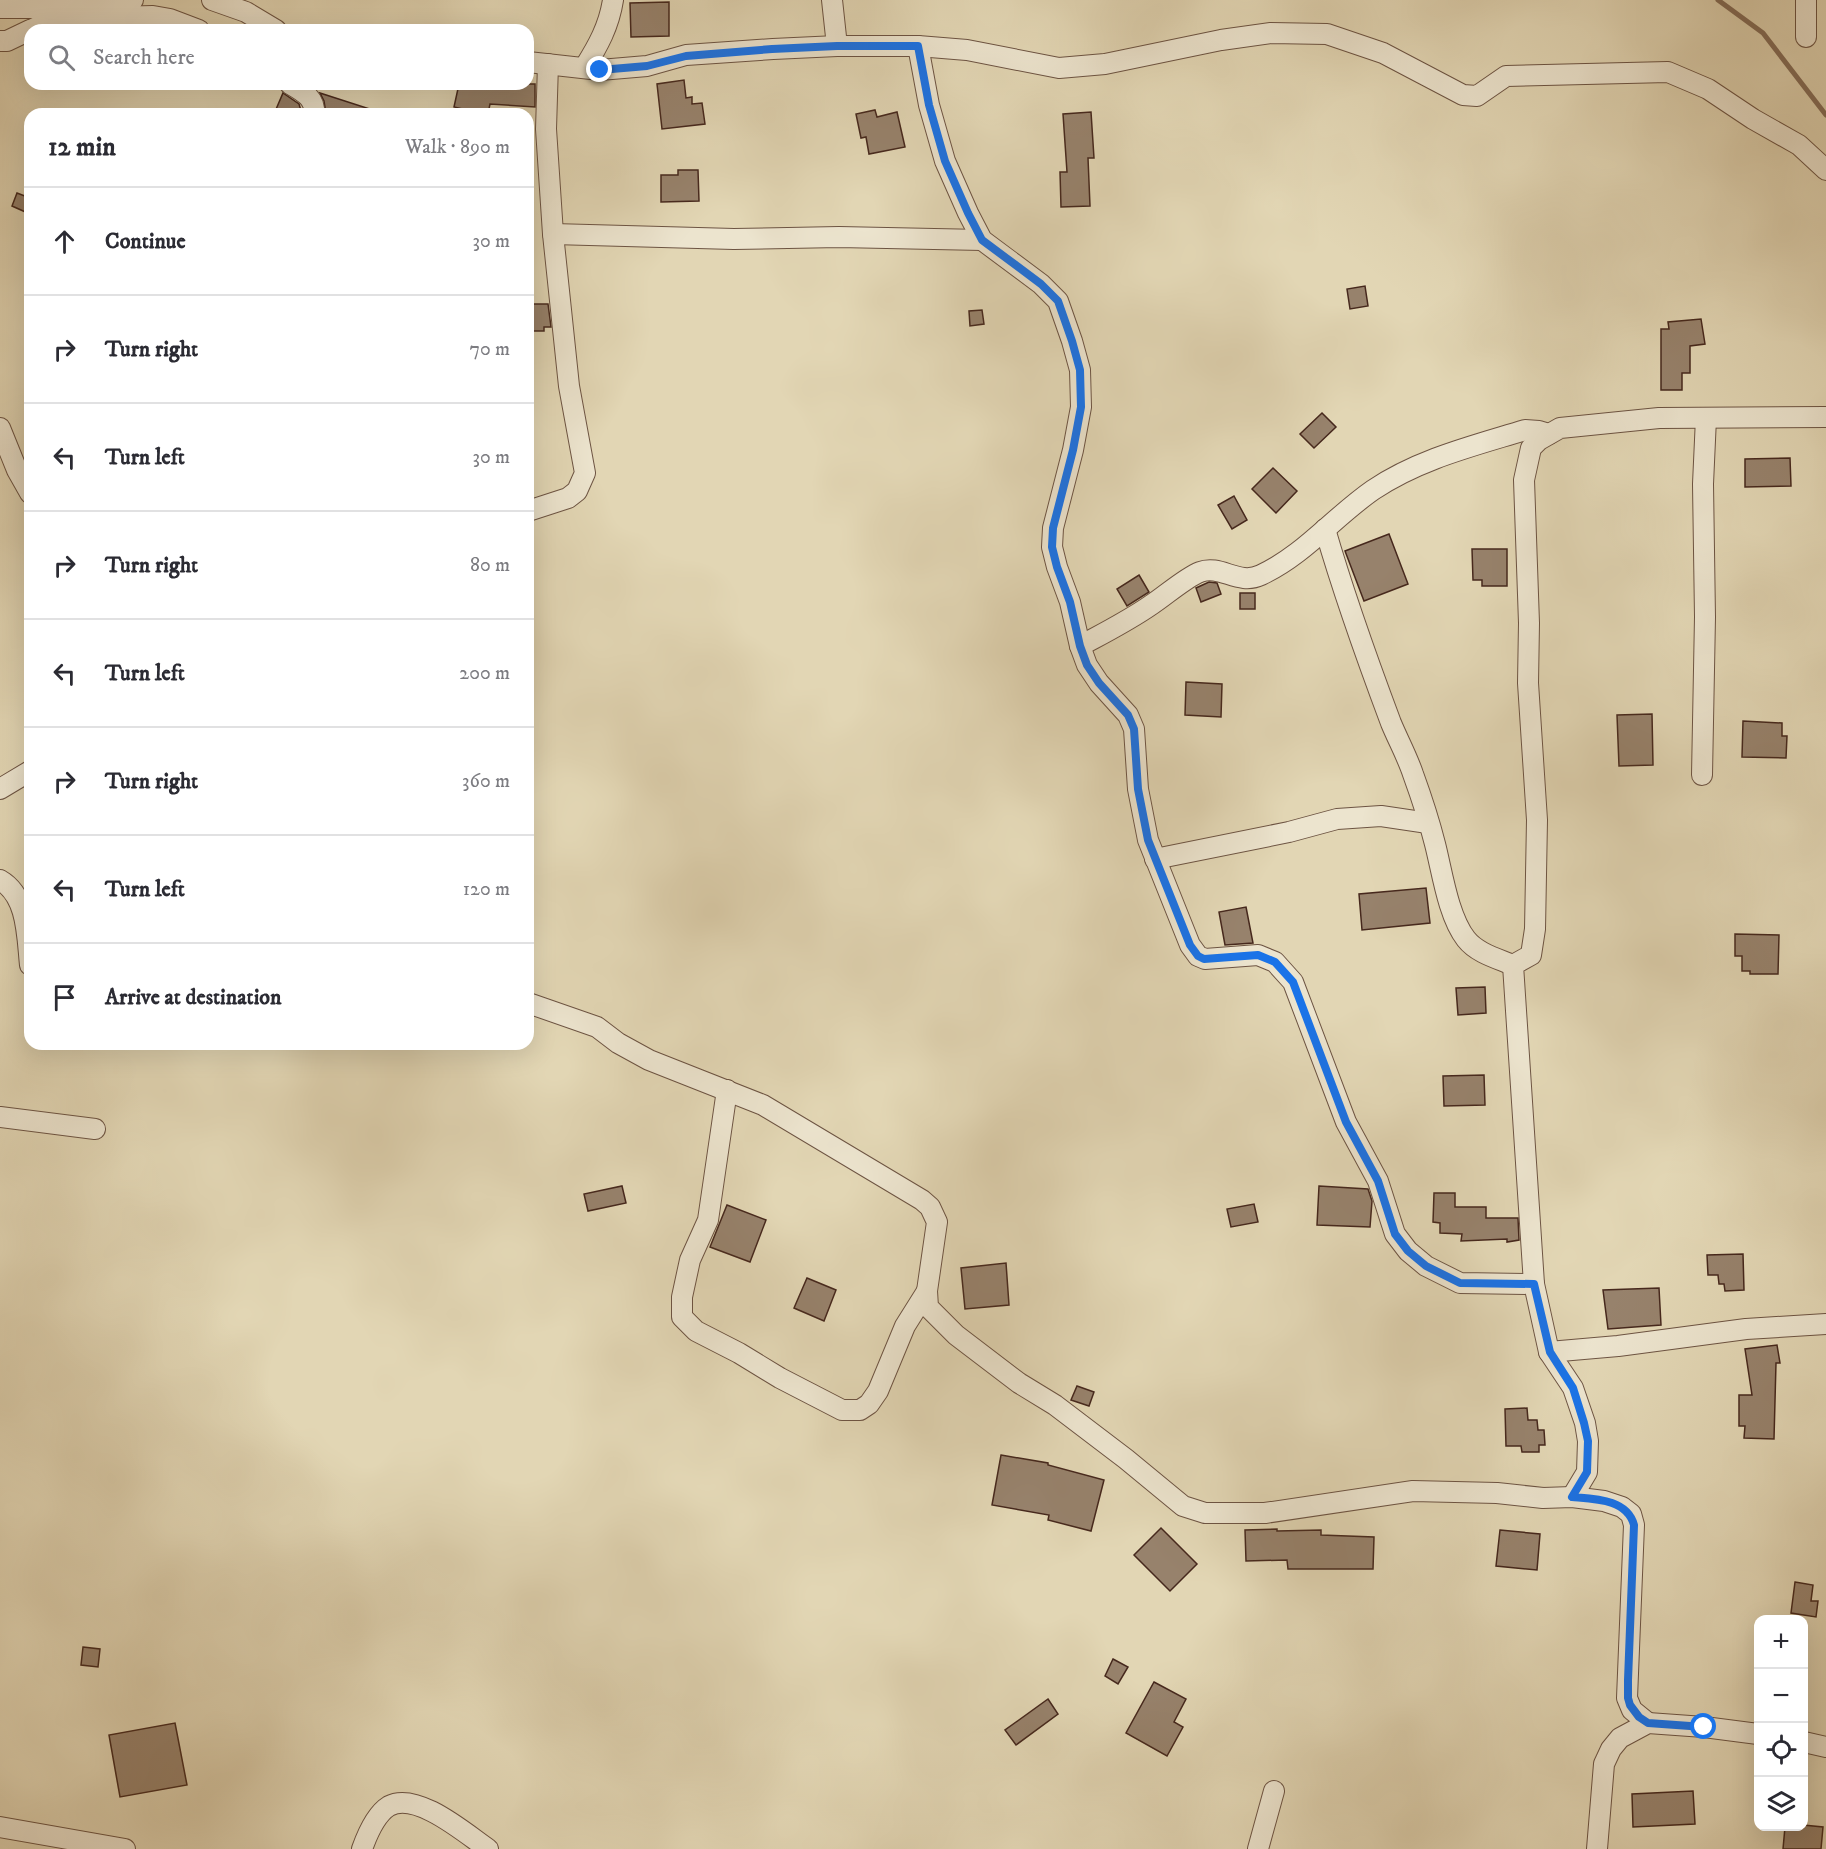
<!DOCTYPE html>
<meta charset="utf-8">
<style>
:root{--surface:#fff;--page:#f2f2f3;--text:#2b2b33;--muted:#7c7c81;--line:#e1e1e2}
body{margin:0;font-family:"IM FELL DW Pica",serif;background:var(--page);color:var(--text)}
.controls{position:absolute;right:18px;bottom:18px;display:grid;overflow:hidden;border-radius:12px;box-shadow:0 6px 24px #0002}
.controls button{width:54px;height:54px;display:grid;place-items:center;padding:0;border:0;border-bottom:2px solid var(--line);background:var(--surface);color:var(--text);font:30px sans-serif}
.stop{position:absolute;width:18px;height:18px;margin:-14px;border:4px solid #1a73e8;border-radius:50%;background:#fff}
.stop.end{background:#1a73e8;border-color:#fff;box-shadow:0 2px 6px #0008}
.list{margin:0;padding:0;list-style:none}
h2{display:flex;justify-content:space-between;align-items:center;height:78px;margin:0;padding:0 24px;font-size:26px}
h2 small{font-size:20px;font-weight:400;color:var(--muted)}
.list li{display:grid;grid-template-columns:39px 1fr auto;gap:18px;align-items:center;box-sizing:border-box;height:108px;padding:0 24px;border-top:2px solid var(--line)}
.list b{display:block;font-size:22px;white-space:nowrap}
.list em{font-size:20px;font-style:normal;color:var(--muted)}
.icon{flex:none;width:33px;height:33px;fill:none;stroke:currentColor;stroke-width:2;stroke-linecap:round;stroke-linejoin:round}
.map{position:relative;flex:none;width:1826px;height:1849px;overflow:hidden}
.search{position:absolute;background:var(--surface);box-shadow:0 6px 24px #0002;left:24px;top:24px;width:510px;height:66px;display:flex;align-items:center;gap:15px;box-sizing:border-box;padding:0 21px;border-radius:18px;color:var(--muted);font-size:22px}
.panel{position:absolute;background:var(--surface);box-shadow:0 6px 24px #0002;left:24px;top:108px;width:510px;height:942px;border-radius:18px}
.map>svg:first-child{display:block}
</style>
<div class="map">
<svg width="1826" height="1849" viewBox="0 0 1826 1849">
<rect width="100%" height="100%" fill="#e2d6b4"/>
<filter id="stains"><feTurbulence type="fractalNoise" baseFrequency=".00333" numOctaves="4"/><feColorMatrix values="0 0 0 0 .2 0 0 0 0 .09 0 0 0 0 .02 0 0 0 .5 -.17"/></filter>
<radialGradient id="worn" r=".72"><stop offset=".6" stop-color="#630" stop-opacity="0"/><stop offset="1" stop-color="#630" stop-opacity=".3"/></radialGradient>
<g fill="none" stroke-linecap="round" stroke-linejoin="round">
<path stroke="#846d59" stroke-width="5" d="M1718,0l45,33 63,82"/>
</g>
<g fill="#97826c" stroke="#46281d" stroke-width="1.5">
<path d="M669,2v34l-38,1 -1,-34z"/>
<path d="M684,80l2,18 6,-1v7l10,-1 3,21 -43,5 -5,-45z"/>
<path d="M459,84h76v23l-45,-3 -2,10h-22l1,-4 -13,-3z"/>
<path d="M283,93l16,11 3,10h-28z"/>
<path d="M320,93l56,18v3h-50l-2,-13z"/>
<path d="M875,110l2,7 20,-5 8,35 -36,7 -3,-17 -5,1 -5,-24z"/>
<path d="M1091,112l3,46h-6l2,48 -29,1 -1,-35h7l-4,-58z"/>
<path d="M678,170h20l1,31 -38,1v-27h17z"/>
<path d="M17,193l13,5v16l-18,-8z"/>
<path d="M1365,286l3,20 -18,3 -3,-20z"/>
<path d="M528,304h20l3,23h-7v4h-16z"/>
<path d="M982,310l2,14 -14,2 -1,-15z"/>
<path d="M1701,319l4,25 -15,2v27h-8v17h-21v-61h8l-1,-7z"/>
<path d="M1322,413l14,14 -22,21 -14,-14z"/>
<path d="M1790,458l1,28 -46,1v-28z"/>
<path d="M1273,468l24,23 -21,22 -24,-24z"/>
<path d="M1234,496l13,24 -15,9 -14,-24z"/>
<path d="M1389,534l19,50 -44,17 -19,-50z"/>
<path d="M1472,549h35v37h-25v-6h-9z"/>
<path d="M1139,575l10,17 -22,14 -10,-17z"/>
<path d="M1209,582l8,1 4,11 -20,8 -5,-14z"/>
<rect x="1240" y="593" width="15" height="16"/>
<path d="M1186,682l36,2 -1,33 -36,-2z"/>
<path d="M1652,714l1,51 -34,1 -2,-51z"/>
<path d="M1743,721l39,2v13h5l-1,22 -44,-1z"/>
<path d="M1426,888l4,35 -68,7 -3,-36z"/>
<path d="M1246,907l7,36 -28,2 -6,-33z"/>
<path d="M1735,934l44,1 -1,39h-28v-3h-8v-15h-7z"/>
<path d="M1485,987l1,26 -28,2 -2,-27z"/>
<path d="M1484,1075l1,30 -41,1 -1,-30z"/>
<path d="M622,1186l4,17 -38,8 -4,-17z"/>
<path d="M1319,1186l49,3 4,12 -2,26 -53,-2z"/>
<path d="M1434,1193h21v14h31v11h32l1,22 -12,2v-3l-46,2 1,-7 -22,-1v-10l-7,-1z"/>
<path d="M1254,1204l4,18 -27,5 -4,-18z"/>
<path d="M727,1205l39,15 -16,42 -40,-15z"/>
<path d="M1743,1254l1,36 -19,1 -1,-7h-5l-1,-9h-10l-1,-20z"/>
<path d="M1006,1263l3,42 -44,4 -4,-41z"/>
<path d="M807,1278l29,12 -12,31 -30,-13z"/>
<path d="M1659,1288l2,37 -53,4 -5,-39z"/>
<path d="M1777,1345l3,18h-4l-2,76 -30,-1 1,-12h-6v-31h13l-7,-46z"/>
<path d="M1077,1386l17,6 -5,14 -18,-6z"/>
<path d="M1527,1408l1,12h9l1,10h6l1,15h-6v7h-17l-1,-6h-15l-1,-37z"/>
<path d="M1001,1455l47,8v2l56,15 -13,51 -43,-11 1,-5 -57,-10z"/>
<path d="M1161,1528l36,36 -27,27 -36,-36z"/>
<path d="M1277,1529v2l44,-1v5l53,2 -1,32h-85l-1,-9 -41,1 -1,-31z"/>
<path d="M1500,1530l40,4 -3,36 -41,-4z"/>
<path d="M1795,1582l18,3 -2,16h7l-2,16 -25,-4z"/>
<path d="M83,1647l17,2 -2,18 -17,-2z"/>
<path d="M1113,1659l15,8 -10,17 -13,-8z"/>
<path d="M1154,1682l32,17 -12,23 9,5 -16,29 -41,-23z"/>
<path d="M1048,1699l10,15 -42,31 -11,-15z"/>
<path d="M175,1723l12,62 -67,12 -11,-62z"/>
<path d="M1693,1791l2,33 -62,3 -1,-33z"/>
<path d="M1803,1825l20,2 -2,22h-38l2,-22z"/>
</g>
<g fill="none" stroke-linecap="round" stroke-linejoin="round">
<g stroke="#6d5443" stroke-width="22">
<g id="minor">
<path d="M212,0l34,12 30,18"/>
<path d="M832,0l5,46"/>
<path d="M1806,0v37"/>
<path d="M0,8h40l93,-8"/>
<path d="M31,30l14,-7 28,-5 80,-2 17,3 29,11"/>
<path d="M0,41h7l23,-11"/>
<path d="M918,46l11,59 16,56 23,52 14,27 59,44 17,17 14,40 8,29 1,37 -8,43 -20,78 -1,19 5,20 13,35 10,44 7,19 12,18 29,32 6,14 4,60 10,51 42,105 8,11 7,3 53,-4 17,7 18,20 53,140 32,59 17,53 13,17 18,15 34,17 74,1"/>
<path d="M528,62l72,8 47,-4 39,-11 87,-6 64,-3h81l49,4 92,18 46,-4 116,-24 50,-7 56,1 56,19 80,42 14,1 29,-20 162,-4 40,17 45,30 46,26 27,25"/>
<path d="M584,68c14,-22 25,-42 29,-68"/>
<path d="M290,84c12,7 26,14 24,30"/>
<path d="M553,234l181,5 105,-2 143,3"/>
<path d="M0,428l17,42 13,23"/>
<path d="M528,511l40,-13 9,-7 8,-18 -16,-87 -16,-152 -7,-105 2,-65"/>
<path d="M1325,529c19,66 42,130 66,194 7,17 16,33 22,51 8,22 16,46 22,70 7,27 13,72 31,95 11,14 30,19 47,26"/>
<path d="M1080,646c24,-13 48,-25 71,-41 14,-9 34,-27 49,-33 21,-8 38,14 61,3 43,-20 73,-58 112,-85 46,-31 100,-44 152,-60l14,1 10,3"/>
<path d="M1702,775l3,-158 -2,-133 3,-66"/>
<path d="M0,789l30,-18"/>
<path d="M1155,859l134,-27 48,-13 44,-3 47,7"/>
<path d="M0,880c28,16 27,57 30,85"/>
<path d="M528,1003l69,24 21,16 31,17 114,45 159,95 8,7 7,15 -10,69 1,16 28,28 63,48 36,22 71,54 57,47 22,7h60l148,-22 84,2 46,5 29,-1 32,4 18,6 9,7 3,11 -7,173 5,12 16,13"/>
<path d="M727,1090l-19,130 -18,40 -8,37v20l14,14 43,22 41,25 62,32h18l9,-6 9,-13 27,-65 22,-35"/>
<path d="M0,1117l95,12"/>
<path d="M1549,1352l69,-6 128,-17 80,-5"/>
<path d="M1572,1497l15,-25 1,-31 -3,-18 -12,-35 -24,-36 -15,-68 -21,-319 18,-10 4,-26 2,-109 -9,-137 1,-60 -5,-143 7,-32 8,-8 21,-12 99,-10 167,-1"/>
<path d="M1804,1742l22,5"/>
<path d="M0,1827l125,22"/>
<path d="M362,1849c5,-14 14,-35 27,-43 28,-15 77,28 99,43"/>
<path d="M1258,1849l16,-58"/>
<path d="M1597,1849l7,-85 7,-15 9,-11 28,-15 56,4 54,7"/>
</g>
</g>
<use href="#minor" stroke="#ece4ce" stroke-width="20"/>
</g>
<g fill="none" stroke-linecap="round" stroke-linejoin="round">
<path stroke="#1a73e8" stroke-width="8" d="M600,70l47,-4 39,-10 86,-7 65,-3h81l11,59 16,56 23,52 14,27 59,44 17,17 14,40 8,29 1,37 -8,43 -20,78 -1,19 5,20 13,35 10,44 7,19 12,18 29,32 6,14 4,60 10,51 42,105 8,11 6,3 54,-4 17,7 18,20 53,140 32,59 17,53 13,17 18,15 34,17 74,1 16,68 23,36 11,35 4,18 -1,31 -15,25c23,2 55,2 62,28l-6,155v18l2,7 9,12 9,6 56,4"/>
</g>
<rect width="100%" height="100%" filter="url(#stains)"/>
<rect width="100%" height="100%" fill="url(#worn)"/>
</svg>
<div class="controls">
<button>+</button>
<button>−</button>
<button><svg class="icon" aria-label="locate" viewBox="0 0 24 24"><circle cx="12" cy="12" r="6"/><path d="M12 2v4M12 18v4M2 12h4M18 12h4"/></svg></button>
<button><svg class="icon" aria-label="layers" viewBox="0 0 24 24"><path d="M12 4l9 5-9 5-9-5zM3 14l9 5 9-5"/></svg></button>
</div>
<div class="stop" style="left:1704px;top:1727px"></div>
<div class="stop end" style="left:600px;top:70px"></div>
<div class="search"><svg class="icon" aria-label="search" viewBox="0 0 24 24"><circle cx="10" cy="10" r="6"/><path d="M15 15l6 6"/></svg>Search here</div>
<section class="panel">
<h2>12 min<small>Walk · 890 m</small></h2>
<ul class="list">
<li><svg class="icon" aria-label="ahead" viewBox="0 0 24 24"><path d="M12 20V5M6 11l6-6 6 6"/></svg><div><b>Continue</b></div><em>30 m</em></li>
<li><svg class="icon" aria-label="right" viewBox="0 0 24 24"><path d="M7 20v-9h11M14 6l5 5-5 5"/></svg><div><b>Turn right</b></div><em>70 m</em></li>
<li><svg class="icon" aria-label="left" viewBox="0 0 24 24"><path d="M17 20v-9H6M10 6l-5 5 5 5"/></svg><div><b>Turn left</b></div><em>30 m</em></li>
<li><svg class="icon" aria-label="right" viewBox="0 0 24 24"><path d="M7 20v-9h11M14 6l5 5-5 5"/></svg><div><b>Turn right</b></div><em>80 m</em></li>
<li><svg class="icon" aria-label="left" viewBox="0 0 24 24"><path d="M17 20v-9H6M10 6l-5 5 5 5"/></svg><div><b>Turn left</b></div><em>200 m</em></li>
<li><svg class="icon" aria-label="right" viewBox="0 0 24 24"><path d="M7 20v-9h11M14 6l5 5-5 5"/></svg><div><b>Turn right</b></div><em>360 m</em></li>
<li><svg class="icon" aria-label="left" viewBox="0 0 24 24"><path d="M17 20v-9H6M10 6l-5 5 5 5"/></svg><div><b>Turn left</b></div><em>120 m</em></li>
<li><svg class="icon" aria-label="arrive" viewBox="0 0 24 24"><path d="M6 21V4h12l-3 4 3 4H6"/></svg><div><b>Arrive at destination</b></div></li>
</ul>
</section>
</div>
